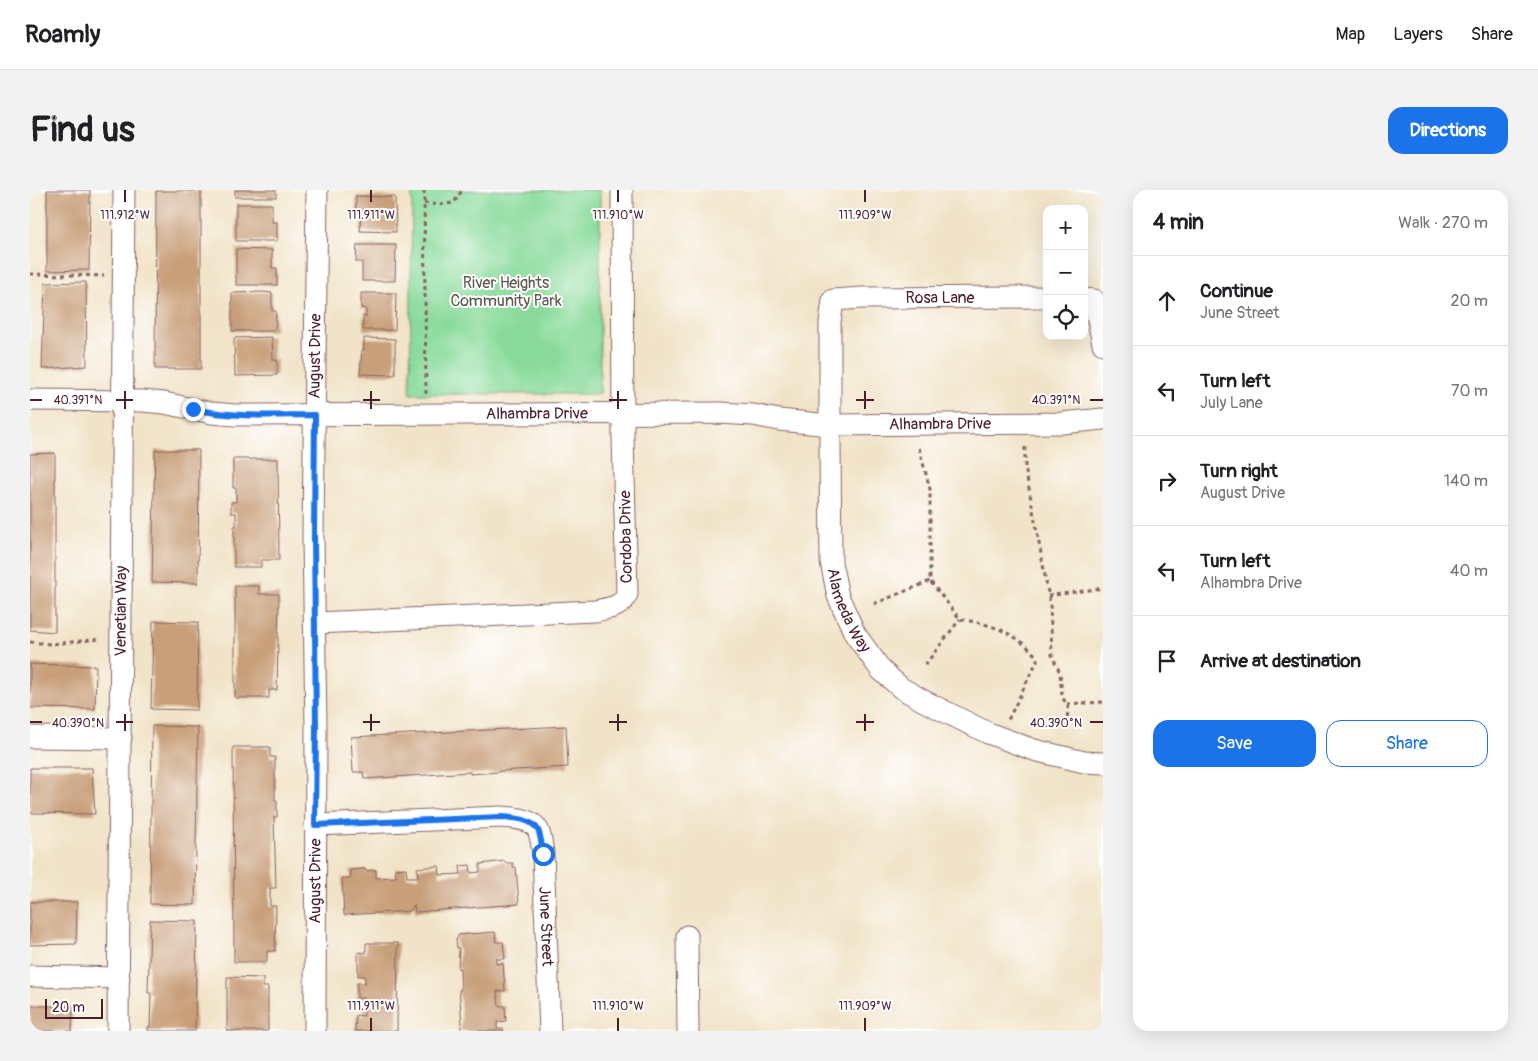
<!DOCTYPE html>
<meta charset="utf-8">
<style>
:root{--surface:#fff;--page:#f2f2f2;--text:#202124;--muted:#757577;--line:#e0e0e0;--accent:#1a73e8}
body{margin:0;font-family:Pangolin,sans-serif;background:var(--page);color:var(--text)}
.controls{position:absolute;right:15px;top:15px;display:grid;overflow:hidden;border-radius:10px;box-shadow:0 5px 20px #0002}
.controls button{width:45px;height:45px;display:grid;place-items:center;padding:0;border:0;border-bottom:1px solid var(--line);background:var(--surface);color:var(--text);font:25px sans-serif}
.scale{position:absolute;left:15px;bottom:12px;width:58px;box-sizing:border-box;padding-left:5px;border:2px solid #4a1f2b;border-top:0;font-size:14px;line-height:18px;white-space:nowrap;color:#4a1f2b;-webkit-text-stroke:4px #fff;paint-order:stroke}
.stop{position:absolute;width:15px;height:15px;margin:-11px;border:4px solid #1a73e8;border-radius:50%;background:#fff}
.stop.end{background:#1a73e8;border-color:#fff;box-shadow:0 1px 5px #0008}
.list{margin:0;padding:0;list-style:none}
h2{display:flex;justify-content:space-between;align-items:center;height:65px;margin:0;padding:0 20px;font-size:21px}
h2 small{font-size:16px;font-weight:400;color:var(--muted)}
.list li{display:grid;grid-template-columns:32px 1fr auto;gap:15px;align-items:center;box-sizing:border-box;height:90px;padding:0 20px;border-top:1px solid var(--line)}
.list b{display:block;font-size:19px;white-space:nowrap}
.list p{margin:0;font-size:16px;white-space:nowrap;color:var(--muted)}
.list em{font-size:16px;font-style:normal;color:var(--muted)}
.actions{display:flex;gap:10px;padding:15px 20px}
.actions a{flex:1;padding:11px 0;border:1px solid var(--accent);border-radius:15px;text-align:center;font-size:18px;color:var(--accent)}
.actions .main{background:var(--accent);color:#fff}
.icon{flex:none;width:28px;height:28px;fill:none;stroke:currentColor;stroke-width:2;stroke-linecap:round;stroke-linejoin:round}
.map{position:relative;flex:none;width:1073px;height:841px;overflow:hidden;border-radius:15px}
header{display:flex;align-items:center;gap:30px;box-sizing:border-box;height:70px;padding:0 25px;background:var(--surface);border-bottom:1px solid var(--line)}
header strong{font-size:24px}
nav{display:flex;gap:28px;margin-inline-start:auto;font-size:18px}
.intro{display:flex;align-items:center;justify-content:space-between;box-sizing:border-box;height:120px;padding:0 30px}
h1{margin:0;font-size:35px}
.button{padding:12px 22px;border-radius:15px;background:var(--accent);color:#fff;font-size:18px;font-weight:700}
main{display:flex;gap:30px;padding:0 30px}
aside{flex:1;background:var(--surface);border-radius:15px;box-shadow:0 5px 20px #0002}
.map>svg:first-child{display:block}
</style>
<header>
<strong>Roamly</strong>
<nav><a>Map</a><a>Layers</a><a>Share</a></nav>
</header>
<div class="intro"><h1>Find us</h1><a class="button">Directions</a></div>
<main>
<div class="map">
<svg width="1073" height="841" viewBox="0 0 1073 841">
<rect width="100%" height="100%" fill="#fff"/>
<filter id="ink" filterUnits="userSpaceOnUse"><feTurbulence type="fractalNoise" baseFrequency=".02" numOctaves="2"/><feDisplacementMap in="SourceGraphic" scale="10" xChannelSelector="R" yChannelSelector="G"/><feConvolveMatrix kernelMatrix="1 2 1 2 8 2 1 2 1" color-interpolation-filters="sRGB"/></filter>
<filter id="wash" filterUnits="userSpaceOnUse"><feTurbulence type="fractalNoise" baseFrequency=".0096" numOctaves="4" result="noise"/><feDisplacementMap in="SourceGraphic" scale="20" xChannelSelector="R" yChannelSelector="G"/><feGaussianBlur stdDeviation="1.12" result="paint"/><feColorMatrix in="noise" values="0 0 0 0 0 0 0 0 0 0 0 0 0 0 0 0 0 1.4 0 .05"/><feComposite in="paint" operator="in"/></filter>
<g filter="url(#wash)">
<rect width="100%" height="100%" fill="#f1e3c7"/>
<path fill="#8adb9b" stroke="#6a7d63" d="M382,0h188v204h-190z"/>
<g id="blocks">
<g fill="#c89f79">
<path d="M17,0h43l-1,80 -42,1z"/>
<rect x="205" y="0" width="41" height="7"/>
<path d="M126,1h45v178h-46z"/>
<path d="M326,6l39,1 1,35 -36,-1 1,-17h-5z"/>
<path d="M206,14h36v18h5v19h-41z"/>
<path d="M327,55h39l-1,36h-33v-19h-6z"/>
<path d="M206,59l36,1v18h5v17h-41z"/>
<path d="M56,92l1,84 -45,3 3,-86z"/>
<path d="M233,102l9,1v18h4l-1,20h-43v-38z"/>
<path d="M331,103h35l-1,37h-32v-14l3,1v-8l-5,-1z"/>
<path d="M242,147l1,23h4v15l-42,1 -1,-38z"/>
<path d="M334,148l31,1v36l-35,-1 2,-24h2z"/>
<path d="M125,260h44l-1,133 -46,-1z"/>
<path d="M25,263v179l-25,-2v-176z"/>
<path d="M203,269h45l1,101h-18v7h-27v-41h2v-13h-5v-11h5v-14h-3z"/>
<path d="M205,396h24v8h20l-2,96h-8v8h-34z"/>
<path d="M123,431l45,1 -1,88 -46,-1z"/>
<path d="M0,474l66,2 -1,43 -65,-1z"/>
<path d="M122,536l46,1 -3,178 -45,-1z"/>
<path d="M536,536l2,41 -69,4v1l-29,2v-2l-106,7 -1,-7h-10l-2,-35z"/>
<path d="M203,557h37v10h5v43h2v17h-3l2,71h-6v18h6l-1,45h-8v11h-33z"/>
<path d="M0,578h62l3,46 -65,-1z"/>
<path d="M475,671v2h8v4h3l3,37 -104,8 -1,-7 -4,6 -66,4 -2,-37h9l-1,-8 15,-1 1,2 10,-1v8l20,-1 -1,-8 11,-1 1,9h11l-1,-9 22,-2 1,9 21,-1 -1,-8 10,-1 1,8 9,-1v-8z"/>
<path d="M0,712h47l-1,42 -46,1z"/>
<path d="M120,730l47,1 -2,110h-47v-4h2l1,-34h-3z"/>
<path d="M465,742l1,10h7l2,17h-9v5l7,-1 2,28h-8l2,15h6l1,15 -9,1v7h6l1,2h-43v-8h1l-3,-33h2l-1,-22 -2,1 1,-21h-2l-1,-9 2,-1v-3z"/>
<path d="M336,753h32l-1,88h-42l1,-16 8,1v-18h-7v-15h8v-7h-7v-24l8,1z"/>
<path d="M197,787l36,1v9h5v44h-41z"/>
<path d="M0,816h43l-1,25h-42z"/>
</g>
</g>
</g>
<g filter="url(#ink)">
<use href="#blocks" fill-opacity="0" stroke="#846462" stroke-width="1"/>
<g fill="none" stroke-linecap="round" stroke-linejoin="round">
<g stroke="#846462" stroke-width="23">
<g id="street">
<path id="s1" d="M1017,107l-185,1 -29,2 -3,23v124l1,115 7,34 17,38 26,36 20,18 23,13 64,32 46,17 50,12 19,1"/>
<path d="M1054,109l10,1 9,44"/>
<path id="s2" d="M0,210l113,1 21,2 48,10 23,2 486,-2 32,2 26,5 51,5 232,-2 41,-4"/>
<path d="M284,433l281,-12c14,-3 26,-3 32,-17l-4,-157 -1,-247"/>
<path d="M0,547l91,1"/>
<path id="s3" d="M285,635l186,-8c12,1 30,1 37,13 3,6 4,17 5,23l7,178"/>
<path d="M657,746l1,95"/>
<path d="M0,786l89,2"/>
<path id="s4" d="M88,841l6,-841"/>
<path id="s5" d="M285,841l1,-304 -3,-190 4,-347"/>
</g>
</g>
<g stroke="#846462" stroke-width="3" stroke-dasharray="4 4" stroke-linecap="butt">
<path d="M394,0l2,205"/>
<path d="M394,13l15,2 15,-2 8,-13"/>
<path d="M0,84l74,2"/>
<path d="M995,257v20l25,136 2,52 8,18 2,24 6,9 -1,20"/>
<path d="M889,258l11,41v92l30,38c33,6 54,12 77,38v4l-29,59"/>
<path d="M1018,406l55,-8"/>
<path d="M844,414l56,-23"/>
<path d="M0,452l21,2 50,-5"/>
<path d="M895,475l35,-46"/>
<path d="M1037,514l36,-2"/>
</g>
<use href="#street" stroke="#fff" stroke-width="21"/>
</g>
</g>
<g fill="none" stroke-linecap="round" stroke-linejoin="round" filter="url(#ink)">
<path stroke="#1a73e8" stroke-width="6" d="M163,219c40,9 81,6 122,6l-1,122 2,190 -1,98 186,-8c12,1 30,1 37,13 3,6 4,17 5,24"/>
</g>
<path fill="none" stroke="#4a1f2b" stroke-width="2" d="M95,0v12M341,0v12M588,0v12M835,0v12M95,201v18M341,201v18M588,201v18M835,201v18M0,210h12M86,210h17M333,210h17M579,210h18M826,210h18M1060,210h13M95,524v17M341,524v17M588,524v17M835,524v17M0,532h12M86,532h17M333,532h17M579,532h18M826,532h18M1060,532h13M341,828v13M588,828v13M835,828v13"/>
<g text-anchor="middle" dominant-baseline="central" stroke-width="4" stroke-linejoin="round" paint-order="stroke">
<g font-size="16" fill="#5d574d" stroke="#fff">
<text x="476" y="93">River Heights<tspan x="476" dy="18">Community Park</tspan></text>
</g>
<g font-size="16" fill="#4a1f2b" stroke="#fff">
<text x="910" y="108">Rosa Lane</text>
<text stroke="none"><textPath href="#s5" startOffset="675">August Drive</textPath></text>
<text stroke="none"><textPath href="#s2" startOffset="508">Alhambra Drive</textPath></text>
<text stroke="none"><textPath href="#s2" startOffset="912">Alhambra Drive</textPath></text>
<text transform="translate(596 347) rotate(-91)">Cordoba Drive</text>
<text stroke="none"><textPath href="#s1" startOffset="528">Alameda Way</textPath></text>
<text stroke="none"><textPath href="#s4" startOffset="420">Venetian Way</textPath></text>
<text stroke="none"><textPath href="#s5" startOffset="150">August Drive</textPath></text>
<text stroke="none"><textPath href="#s3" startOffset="324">June Street</textPath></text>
</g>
</g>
<g font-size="12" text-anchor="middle" fill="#4a1f2b" stroke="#fff" stroke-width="4" stroke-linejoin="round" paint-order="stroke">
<text x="95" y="29">111.912°W</text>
<text x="341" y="29">111.911°W</text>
<text x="588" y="29">111.910°W</text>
<text x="835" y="29">111.909°W</text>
<text x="48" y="214">40.391°N</text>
<text x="1026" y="214">40.391°N</text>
<text x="48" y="537">40.390°N</text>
<text x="1026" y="537">40.390°N</text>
<text x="341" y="820">111.911°W</text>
<text x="588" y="820">111.910°W</text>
<text x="835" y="820">111.909°W</text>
</g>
</svg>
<div class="controls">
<button>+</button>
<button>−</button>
<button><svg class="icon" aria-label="locate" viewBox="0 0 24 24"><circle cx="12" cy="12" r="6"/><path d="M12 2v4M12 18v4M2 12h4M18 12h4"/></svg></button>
</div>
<div class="scale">20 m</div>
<div class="stop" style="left:513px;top:664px"></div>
<div class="stop end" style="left:163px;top:219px"></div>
</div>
<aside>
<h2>4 min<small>Walk · 270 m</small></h2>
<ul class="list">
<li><svg class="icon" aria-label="ahead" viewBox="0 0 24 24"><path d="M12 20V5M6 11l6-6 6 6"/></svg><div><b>Continue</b><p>June Street</p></div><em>20 m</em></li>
<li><svg class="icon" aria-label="left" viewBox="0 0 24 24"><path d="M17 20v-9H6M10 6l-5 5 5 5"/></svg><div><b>Turn left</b><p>July Lane</p></div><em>70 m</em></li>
<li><svg class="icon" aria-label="right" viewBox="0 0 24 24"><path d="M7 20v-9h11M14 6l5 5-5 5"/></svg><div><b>Turn right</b><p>August Drive</p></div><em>140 m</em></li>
<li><svg class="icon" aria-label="left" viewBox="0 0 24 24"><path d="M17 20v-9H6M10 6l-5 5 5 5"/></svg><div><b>Turn left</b><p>Alhambra Drive</p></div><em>40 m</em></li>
<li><svg class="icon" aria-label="arrive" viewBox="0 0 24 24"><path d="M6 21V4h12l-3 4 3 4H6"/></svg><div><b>Arrive at destination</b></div></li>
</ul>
<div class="actions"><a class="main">Save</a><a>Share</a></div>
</aside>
</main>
